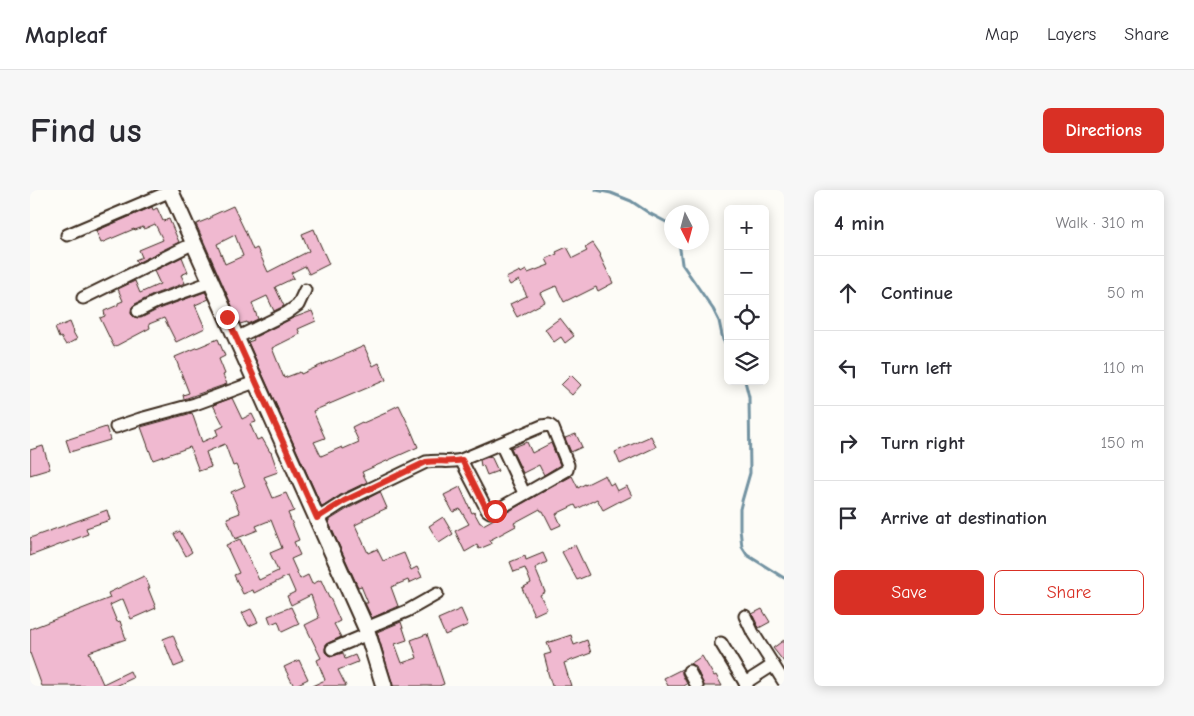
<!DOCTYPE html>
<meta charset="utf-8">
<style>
:root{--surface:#fff;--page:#f7f7f7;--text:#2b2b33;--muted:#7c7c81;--line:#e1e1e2;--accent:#d93025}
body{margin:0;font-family:"Comic Neue",sans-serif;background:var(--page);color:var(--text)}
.controls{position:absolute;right:15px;top:15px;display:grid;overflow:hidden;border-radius:8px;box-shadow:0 2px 12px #0003}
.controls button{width:45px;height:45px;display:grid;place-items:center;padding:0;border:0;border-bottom:1px solid var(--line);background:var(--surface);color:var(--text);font:25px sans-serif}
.compass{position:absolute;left:634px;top:15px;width:45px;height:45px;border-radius:50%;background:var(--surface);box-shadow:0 2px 12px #0003;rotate:174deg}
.stop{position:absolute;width:15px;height:15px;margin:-11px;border:4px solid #d93025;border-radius:50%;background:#fff}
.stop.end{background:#d93025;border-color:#fff;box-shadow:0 1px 5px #0008}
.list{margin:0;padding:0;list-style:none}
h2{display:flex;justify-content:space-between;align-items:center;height:65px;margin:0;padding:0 20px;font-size:21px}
h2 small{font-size:16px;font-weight:400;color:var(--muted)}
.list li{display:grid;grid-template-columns:32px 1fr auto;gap:15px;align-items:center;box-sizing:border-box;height:75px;padding:0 20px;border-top:1px solid var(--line)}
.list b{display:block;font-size:19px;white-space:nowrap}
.list em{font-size:16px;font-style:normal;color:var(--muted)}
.actions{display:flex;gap:10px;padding:15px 20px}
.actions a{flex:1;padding:11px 0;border:1px solid var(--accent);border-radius:8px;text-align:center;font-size:18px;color:var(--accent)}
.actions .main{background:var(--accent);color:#fff}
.icon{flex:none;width:28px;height:28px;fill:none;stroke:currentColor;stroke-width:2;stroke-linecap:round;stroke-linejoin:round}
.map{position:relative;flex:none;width:754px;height:496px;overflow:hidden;border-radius:8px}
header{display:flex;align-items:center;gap:30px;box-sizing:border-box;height:70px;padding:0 25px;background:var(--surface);border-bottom:1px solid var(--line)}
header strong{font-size:24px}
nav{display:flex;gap:28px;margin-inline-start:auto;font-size:18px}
.intro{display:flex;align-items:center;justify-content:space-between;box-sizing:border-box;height:120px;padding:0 30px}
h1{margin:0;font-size:35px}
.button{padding:12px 22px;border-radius:8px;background:var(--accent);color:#fff;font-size:18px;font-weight:700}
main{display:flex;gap:30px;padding:0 30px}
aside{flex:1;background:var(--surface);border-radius:8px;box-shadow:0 2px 12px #0003}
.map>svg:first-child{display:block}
</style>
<header>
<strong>Mapleaf</strong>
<nav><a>Map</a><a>Layers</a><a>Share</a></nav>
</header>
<div class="intro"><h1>Find us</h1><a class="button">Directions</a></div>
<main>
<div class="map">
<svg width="754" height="496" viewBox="0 0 754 496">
<rect width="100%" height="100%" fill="#fdfcf7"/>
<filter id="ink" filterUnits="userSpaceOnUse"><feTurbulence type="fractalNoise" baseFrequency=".02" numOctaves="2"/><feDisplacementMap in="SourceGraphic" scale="10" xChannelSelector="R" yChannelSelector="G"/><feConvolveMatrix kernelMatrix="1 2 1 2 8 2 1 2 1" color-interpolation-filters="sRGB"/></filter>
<g filter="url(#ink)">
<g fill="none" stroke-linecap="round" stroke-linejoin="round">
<g stroke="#7393a2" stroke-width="3">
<path d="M566,0l15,3 20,8 18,12 19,10 4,3"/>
<path d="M649,52l3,22 31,45 6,12 4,19 5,7"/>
<path d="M715,191l4,16 1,76 -8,28 -2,8v20l2,18 5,8 37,23"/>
</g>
</g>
<g fill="#f0b9d0" stroke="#3b2a1e" fill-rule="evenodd">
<path d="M203,16l12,25 8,19 4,-2 11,24 41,-21 -7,-17 12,-5 6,15 9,20 -20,10 -4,-8 -14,7 3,5 -19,9 9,19 -10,5 -7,-15 -15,7 6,16 -11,5v-2l-7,2 -44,-100 15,-6v-2zM205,45l8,21 -18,8 -8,-20z"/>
<path d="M122,17l1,3 4,-2 6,13 6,-2 10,23 -42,21 -2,-3 7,-3 -3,-7 24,-10 -8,-16 -11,5 -1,-2 -8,3 -1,-1 -33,14 -5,-12z"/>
<path d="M563,53l8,12 -1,1 13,27 -15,8 -2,-4 -20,10v-1l-12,6 -8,-16 -16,7 5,9 -28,15 -7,-13 17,-8 -8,-16 -9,5 -4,-7 14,-7 1,2 5,-3 2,3 21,-8 -3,-6 11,-5 -1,-2 11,-5 6,11 14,-7 -2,-3z"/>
<path d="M152,67l6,15 -7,3 4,8 -30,11 -20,10 -3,3 -1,7 3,3 7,1 20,-10 44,-16 4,7 -14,6 10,23 -29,14 -12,-24 -15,6 1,4 -36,19 -14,-29 5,-2 -1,-5 14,-6v-2l5,-2 -5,-12 17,-8 5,12 20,-9 -6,-13z"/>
<path d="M282,121l4,10 -18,8 2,5 -28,14 12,30 16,-6 1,2 63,-28 9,20 6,-3 7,17 -73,31 12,27 -11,4 7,14 21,-9 1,2 16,-7 -7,-15 10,-5 1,1 25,-11 -1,-1 12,-6 11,23 8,19 -56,25 5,10 -25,12 -20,13 -74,-165 6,-2 -1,-2 40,-20z"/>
<path d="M530,128l14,18 -9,7 -4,-6 -7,5 -9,-13z"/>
<path d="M40,132l4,10h-1l4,7 -11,6 -5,-8 -2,1 -4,-10z"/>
<path d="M188,149l7,17 -6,3 6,15 -2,1 4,9 -43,15 -1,-4 6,-2 -14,-36z"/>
<path d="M541,185l10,10 -9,10 -11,-10z"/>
<path d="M202,208l10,21 10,-5 4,8 -6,2 7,16 5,-2 8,14h1l7,20 -14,5 9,21 13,-5 8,18 -6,2 11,27 -5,2 6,13 -9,4 9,20 8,-4 4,9 9,-4 8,18h1l10,23 -6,3 7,13 -15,7 -1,5v3l3,3 4,1 11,-3 2,6 10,-4 3,7 -20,8 8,16h-34l13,-6 -8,-20 4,-2 -16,-33 14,-7 -8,-23 -20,10 -4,-9 8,-4 -7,-16 -34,17 -1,-3 -10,4 -9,-19 5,-2 -13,-28 14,-6 19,41 19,-9 -8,-18 12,-5 -11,-28 -15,6 2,4 -23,9 -8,-21 13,-5 -9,-21 14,-6 -9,-21 -3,1 -8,-22 -19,8 5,15 -12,4 -9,-24 -37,13 -12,-33 51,-14 10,29 16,-7 -2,-5 8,-4 -11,-21z"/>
<path d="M76,237l4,13 -40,12 -4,-12z"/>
<path d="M546,244l6,13 -11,5 -6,-14z"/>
<path d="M621,246l5,11 -36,17 -5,-12z"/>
<path d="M497,252l5,11 19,-10 9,22 -16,10 -5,-10 -16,8 -12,-25z"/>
<path d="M13,256l7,23 -20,6v-25z"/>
<path d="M461,266l7,15 -11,4 -4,-10 -2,1 -1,-6z"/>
<path d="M575,285l5,10 3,-2 4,8 10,-5 5,10 -12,6v-1l-17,9 -6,-11 -20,10 -2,-4 -19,9 5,11 -9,4 -9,-18h-2l-1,-2 -26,14 2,3 -26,14 1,4 -12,5 -2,-4 -12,7 -10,-21 14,-7 -9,-15 -7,3 -9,-17 16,-8 12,26 2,-1 6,11h2l1,2 89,-49 6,12 7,-4v1z"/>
<path d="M350,302l7,16 -24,11v2l-8,4 13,28 9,-4 6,12 21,-8 7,17 6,-3 5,10 -13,6 -1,-3 -17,7 7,19 -26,12 -7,-15h3l-7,-17 -3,1 -30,-66 21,-13z"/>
<path d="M77,320l3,10 -24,8 2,6 -58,22v-18z"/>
<path d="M413,327l10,17 -14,9 -10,-17z"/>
<path d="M150,341l12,21 -6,4 -12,-22z"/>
<path d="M545,355l14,30 -12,5 -15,-28z"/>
<path d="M513,363l4,9 -12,6 10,24 -5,3 7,14 -13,6 -12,-27 9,-5 -6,-15 -11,4 -4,-10 15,-6 1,4z"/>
<path d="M114,386l6,12h-2l8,20 -25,11 -8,-20 -13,6 7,17 3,-1 6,18 -37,13 14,32 27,-13 3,7 -17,8h-74l-12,-33v-24l80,-31 -2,-5z"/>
<path d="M261,417l8,17 -17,8 -4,-11 -7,3 -3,-8z"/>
<path d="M221,419l7,13 -9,4 -7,-13z"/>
<path d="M431,419l7,16 -23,10 -7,-16z"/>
<path d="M732,419l8,13 -11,6 -7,-14z"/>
<path d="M371,432l6,18 -12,4 7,19 15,-5 -6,-18 16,-6 17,50 -5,2h-46l-16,-54z"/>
<path d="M143,445l11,28 -10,4 -11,-28z"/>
<path d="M541,445l3,10 13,-5 4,13 -27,10 7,23h-19l-5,-16h1l-4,-15 7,-2 -4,-10z"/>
<path d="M754,450v22l-11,-14z"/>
<path d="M672,466l12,20 2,-1 6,11h-18l-8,-19 -6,-3z"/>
<path d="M269,470l9,19 -14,7 -10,-19z"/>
<path d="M652,479v5l5,10 -3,2h-16l-4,-8z"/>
</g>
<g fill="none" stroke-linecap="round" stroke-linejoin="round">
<g stroke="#3b2a1e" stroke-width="15">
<g id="street">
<path d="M37,45l104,-44"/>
<path d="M53,108l111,-55"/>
<path d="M108,121l20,-10 53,-19"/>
<path d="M206,148l51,-25 11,-8 7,-15"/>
<path d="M86,237l24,-8 55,-15 60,-22"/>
<path d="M471,254l23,49"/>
<path d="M287,329l28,-18 81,-39c13,-2 23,1 35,-2l81,-34 7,-1 4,3 15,37 -1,5 -72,41 -5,1 -3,-2 -2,-4 -24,-46"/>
<path d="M715,426l8,17 31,49"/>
<path d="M336,438l41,-17 30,-17"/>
<path d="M691,453l26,43"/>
<path d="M302,459l36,-15"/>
<path d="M659,481l8,15"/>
<path d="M715,493l28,-18"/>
</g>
</g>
<g stroke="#3b2a1e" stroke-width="19">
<path id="secondary" d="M140,0l196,438 18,58"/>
</g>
<use href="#street" stroke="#fdfcf7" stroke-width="11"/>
<use href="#secondary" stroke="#fdfcf7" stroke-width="15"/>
</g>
</g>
<g fill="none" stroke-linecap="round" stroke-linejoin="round" filter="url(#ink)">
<path stroke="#d93025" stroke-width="6" d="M197,127l90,201 27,-17 82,-39c12,-2 23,1 36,-2l25,50 3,2 5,-1"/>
</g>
</svg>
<div class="controls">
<button>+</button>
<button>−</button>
<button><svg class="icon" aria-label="locate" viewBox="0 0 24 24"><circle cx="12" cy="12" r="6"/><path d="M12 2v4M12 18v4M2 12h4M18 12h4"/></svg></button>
<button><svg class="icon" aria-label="layers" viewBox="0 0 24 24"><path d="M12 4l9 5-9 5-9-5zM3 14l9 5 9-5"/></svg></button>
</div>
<svg class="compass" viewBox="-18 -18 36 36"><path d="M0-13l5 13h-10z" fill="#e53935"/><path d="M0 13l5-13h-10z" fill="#7c7c81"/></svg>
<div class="stop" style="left:465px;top:321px"></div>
<div class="stop end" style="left:197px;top:127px"></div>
</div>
<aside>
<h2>4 min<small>Walk · 310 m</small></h2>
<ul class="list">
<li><svg class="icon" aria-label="ahead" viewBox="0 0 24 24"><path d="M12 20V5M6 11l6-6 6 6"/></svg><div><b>Continue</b></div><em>50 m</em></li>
<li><svg class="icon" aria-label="left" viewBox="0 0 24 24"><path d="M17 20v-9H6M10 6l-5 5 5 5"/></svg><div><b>Turn left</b></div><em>110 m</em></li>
<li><svg class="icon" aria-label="right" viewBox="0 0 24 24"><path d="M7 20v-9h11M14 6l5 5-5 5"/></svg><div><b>Turn right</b></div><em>150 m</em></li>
<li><svg class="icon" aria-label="arrive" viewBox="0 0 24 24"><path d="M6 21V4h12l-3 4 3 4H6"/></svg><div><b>Arrive at destination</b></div></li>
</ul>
<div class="actions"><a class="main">Save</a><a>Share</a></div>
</aside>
</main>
